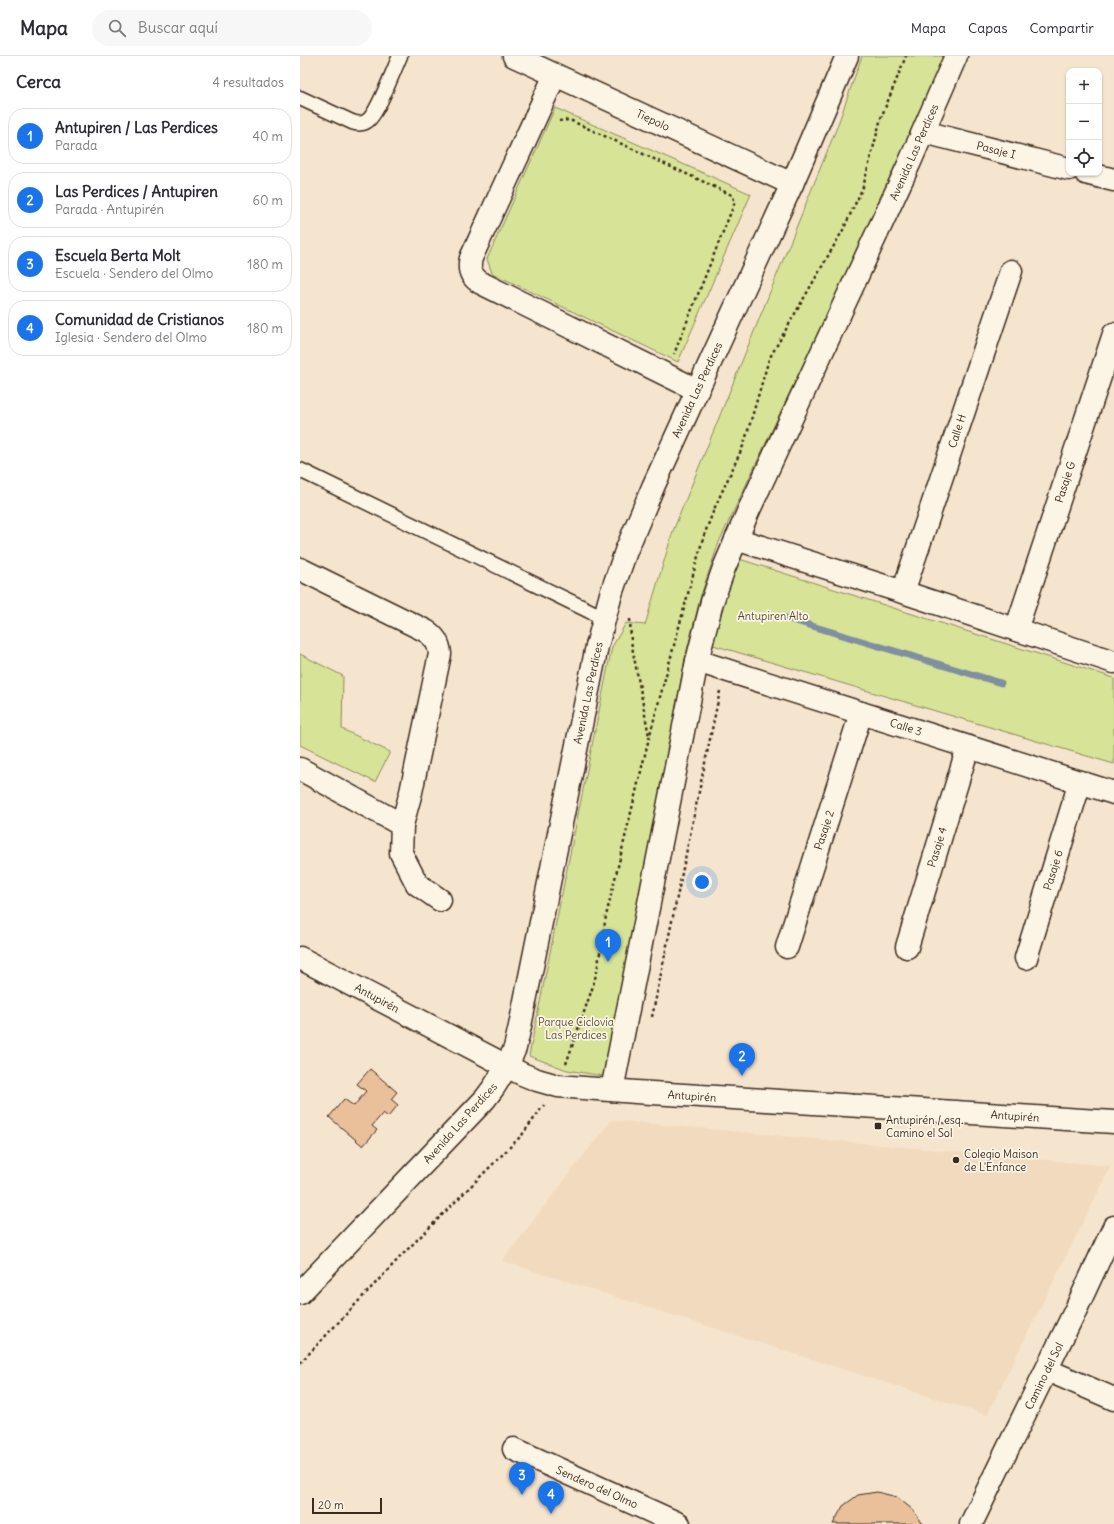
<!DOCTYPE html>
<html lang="es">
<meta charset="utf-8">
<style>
:root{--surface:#fff;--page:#f7f7f7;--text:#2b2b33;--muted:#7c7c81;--line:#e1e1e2;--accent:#1a73e8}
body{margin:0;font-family:Delius,sans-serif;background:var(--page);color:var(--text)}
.controls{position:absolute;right:12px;top:12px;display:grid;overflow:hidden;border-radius:8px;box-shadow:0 1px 3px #0004}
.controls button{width:36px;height:36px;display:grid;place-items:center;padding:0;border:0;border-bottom:1px solid var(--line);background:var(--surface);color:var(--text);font:20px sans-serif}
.scale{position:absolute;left:12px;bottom:10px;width:70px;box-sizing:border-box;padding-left:4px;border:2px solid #3b2a1e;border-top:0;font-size:11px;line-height:14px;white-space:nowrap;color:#3b2a1e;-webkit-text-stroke:3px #fcf5e5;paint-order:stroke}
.you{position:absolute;left:402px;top:826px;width:14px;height:14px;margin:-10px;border:3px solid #fff;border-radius:50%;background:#1a73e8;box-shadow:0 0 0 6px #1a73e833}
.badge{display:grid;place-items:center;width:26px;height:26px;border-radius:50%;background:var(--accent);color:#fff;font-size:13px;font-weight:700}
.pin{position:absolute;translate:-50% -33px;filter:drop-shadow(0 1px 2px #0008)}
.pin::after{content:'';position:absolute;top:21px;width:14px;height:12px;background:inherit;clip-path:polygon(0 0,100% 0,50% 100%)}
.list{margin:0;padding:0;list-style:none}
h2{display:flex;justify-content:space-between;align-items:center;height:52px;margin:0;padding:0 16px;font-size:17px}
h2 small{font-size:13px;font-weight:400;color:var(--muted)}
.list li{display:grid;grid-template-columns:26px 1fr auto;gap:12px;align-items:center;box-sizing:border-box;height:56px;margin:0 8px 8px;padding:0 8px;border:1px solid var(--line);border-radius:16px}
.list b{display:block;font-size:15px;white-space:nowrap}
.list p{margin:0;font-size:13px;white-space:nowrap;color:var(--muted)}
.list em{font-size:13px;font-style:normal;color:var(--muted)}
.icon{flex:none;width:22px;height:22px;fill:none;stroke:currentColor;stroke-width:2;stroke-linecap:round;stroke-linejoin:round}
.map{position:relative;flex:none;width:814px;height:1468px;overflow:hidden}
header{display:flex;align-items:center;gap:24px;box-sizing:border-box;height:56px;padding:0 20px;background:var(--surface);border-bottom:1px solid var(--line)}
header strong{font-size:19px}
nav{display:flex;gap:22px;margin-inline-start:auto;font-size:14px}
.search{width:280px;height:36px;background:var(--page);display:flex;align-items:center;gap:10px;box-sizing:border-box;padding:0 14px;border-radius:22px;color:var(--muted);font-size:15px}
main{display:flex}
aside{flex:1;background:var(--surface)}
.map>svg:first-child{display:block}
</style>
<header>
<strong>Mapa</strong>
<div class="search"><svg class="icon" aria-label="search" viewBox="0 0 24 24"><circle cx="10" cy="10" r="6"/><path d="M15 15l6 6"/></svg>Buscar aquí</div>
<nav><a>Mapa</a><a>Capas</a><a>Compartir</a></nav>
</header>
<main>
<aside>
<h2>Cerca<small>4 resultados</small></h2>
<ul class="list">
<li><span class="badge">1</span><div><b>Antupiren / Las Perdices</b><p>Parada</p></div><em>40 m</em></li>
<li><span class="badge">2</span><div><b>Las Perdices / Antupiren</b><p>Parada · Antupirén</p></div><em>60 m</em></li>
<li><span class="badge">3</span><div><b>Escuela Berta Molt</b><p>Escuela · Sendero del Olmo</p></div><em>180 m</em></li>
<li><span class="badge">4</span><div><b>Comunidad de Cristianos</b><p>Iglesia · Sendero del Olmo</p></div><em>180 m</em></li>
</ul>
</aside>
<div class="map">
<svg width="814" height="1468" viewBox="0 0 814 1468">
<rect width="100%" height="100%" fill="#f6e5ce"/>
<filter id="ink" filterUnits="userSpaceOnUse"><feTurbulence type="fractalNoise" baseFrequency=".025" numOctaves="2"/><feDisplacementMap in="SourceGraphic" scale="8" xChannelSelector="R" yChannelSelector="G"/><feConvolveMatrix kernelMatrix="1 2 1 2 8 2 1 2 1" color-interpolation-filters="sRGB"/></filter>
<g filter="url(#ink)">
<path fill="#f2dabe" d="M311,1064l500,46 -124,249 -485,-154z"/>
<g fill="#d7e497" stroke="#89875a">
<path d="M562,0h91l-55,108 -179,378 -18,53 -16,63 -76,419 -42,-7 -38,-14 83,-409 14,-24 19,2 28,-94 164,-404z"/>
<path d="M255,52l196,86 -73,168 -186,-89 -5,-14z"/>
<path d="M436,502l378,120v86l-401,-119 7,-41z"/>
<path d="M0,598l43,22 -1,53 48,23 -15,30 -75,-37z"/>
</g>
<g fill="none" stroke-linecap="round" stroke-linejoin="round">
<path stroke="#7f8fa0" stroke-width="7" d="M479,560l222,67"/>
</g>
<g fill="#e9c099" stroke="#3b2a1e">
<path d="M70,1013l27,23 -6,7 7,6 -10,12 -5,-4 -11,13 5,4 -14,16 -34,-29 15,-18 10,7 12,-15 -9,-7z"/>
<path d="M577,1436l20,5 16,13 10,14h-90l10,-18 15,-11z"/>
</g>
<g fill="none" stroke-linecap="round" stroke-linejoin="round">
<g stroke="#3b2a1e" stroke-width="17">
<g id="service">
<path d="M0,42l52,24c5,2 11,2 15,-1 10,-6 27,-52 33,-65"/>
<path d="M0,414l304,148"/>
</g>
</g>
<g stroke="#3b2a1e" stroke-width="25">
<g id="minor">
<path d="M214,0l278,128"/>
<path d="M255,19l-84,183c-3,11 0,19 10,25l216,107"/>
<path d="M624,76l145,37"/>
<path d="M786,117l28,7"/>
<path d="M436,483l167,53 211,70"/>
<path d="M0,513l126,62c9,6 13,12 14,23l-29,138 -9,33 -102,-56"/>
<path d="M603,536l108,-321"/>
<path d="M716,574l98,-296"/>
<path d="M397,605l417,132"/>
<path d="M102,769l-1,28 16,31 23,16"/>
<path d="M487,891l74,-234"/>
<path d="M607,891l61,-200"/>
<path d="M726,902l54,-176"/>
<path d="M207,1010l8,-18 5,-22 77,-380 14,-52 15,-43 27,-64 139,-303 55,-128"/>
<path d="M747,1314l67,29"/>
<path d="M214,1393l165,75"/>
<path d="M671,1468l106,-217 37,-80"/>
</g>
</g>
<g stroke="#3b2a1e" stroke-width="25">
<g id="tertiary">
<path d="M0,902l222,116 15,6 21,6 78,6 478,30"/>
<path d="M312,1034l85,-429 15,-59 12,-34 24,-56 161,-348 47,-108"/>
<path d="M0,1237l185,-194 9,-12 13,-21"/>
</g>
</g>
<g stroke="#3b2a1e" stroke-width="2.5" stroke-dasharray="3 3" stroke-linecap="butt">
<path d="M259,65l8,-1 5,1 160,74 3,7 -61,152"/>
<path d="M330,563l1,22 18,95"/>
<path d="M352,961l68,-326"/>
<path d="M266,1008l26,-75 5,-18 9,-55 43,-178 54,-200 12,-31 29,-63 25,-85 74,-129 20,-43 18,-69 25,-62"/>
<path d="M0,1307l104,-110 118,-118 22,-30"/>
</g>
<use href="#service" stroke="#fcf5e5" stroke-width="14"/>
<use href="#minor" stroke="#fcf5e5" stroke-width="22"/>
<use href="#tertiary" stroke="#fcf5e5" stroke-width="22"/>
</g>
</g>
<g fill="#3b2a1e" stroke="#fcf5e5" stroke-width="1.5">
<rect x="574" y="1066" width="8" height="8" rx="2"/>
<circle cx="656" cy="1104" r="4"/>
</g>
<g text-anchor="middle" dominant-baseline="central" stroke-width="3.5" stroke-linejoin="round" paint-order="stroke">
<g font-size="11" fill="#3b2a1e" stroke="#fcf5e5">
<text transform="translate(353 64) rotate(25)">Tiepolo</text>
<text transform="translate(696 94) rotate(14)">Pasaje I</text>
<text transform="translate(614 96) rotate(-66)">Avenida Las Perdices</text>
<text transform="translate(397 334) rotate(-65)">Avenida Las Perdices</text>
<text transform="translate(657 375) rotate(-72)">Calle H</text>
<text transform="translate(765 426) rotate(-72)">Pasaje G</text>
<text transform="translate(288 637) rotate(-78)">Avenida Las Perdices</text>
<text transform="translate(606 671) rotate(18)">Calle 3</text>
<text transform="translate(524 774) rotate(-72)">Pasaje 2</text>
<text transform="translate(637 791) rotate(-73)">Pasaje 4</text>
<text transform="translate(753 814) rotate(-73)">Pasaje 6</text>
<text transform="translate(77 942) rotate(28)">Antupirén</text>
<text transform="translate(392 1040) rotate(4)">Antupirén</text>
<text transform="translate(715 1060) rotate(4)">Antupirén</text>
<text transform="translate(160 1067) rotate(-48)">Avenida Las Perdices</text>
<text transform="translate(744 1320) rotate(-64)">Camino del Sol</text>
<text transform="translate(297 1431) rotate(24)">Sendero del Olmo</text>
</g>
<g font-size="11" fill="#5a4f36" stroke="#fcf5e5">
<text x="473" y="560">Antupiren Alto</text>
<text x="276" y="966">Parque Ciclovía<tspan x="276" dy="13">Las Perdices</tspan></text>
</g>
<g font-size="11" fill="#3b2a1e" stroke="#fcf5e5" text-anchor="start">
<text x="586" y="1064">Antupirén / esq.<tspan x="586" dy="13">Camino el Sol</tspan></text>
<text x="664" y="1098">Colegio Maison<tspan x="664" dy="13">de L'Enfance</tspan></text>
</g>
</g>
</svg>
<div class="controls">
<button>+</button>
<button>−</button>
<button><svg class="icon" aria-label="locate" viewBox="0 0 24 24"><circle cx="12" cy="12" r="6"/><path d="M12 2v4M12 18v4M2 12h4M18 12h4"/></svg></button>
</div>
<div class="scale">20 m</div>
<div class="you"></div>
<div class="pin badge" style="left:308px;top:906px">1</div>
<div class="pin badge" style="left:442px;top:1020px">2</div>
<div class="pin badge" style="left:222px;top:1439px">3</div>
<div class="pin badge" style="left:251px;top:1458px">4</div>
</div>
</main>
